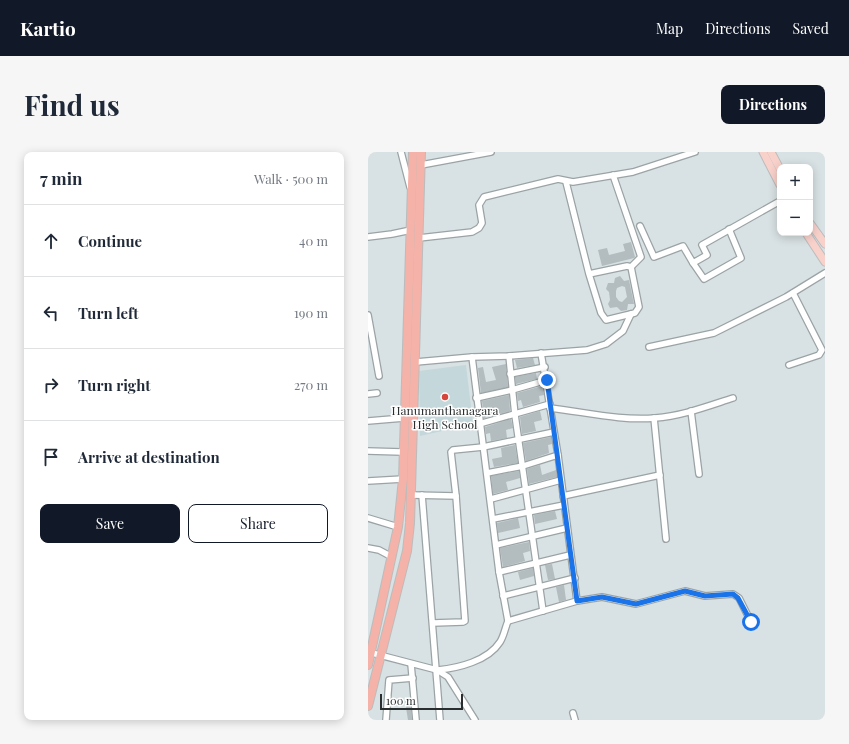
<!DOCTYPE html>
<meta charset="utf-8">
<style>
:root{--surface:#fff;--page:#f6f6f7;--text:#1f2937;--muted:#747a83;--line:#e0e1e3;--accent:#111827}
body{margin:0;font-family:"Playfair Display",serif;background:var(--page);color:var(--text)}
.controls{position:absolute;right:12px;top:12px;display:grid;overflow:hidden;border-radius:8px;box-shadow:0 2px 10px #0003}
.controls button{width:36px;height:36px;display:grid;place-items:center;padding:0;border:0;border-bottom:1px solid var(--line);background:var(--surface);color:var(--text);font:20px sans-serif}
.scale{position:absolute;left:12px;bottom:10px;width:83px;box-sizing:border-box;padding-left:4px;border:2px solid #2b2e2f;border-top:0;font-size:11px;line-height:14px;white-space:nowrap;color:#2b2e2f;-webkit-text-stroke:3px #fff;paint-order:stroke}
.stop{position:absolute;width:12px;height:12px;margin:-9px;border:3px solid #1a73e8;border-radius:50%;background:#fff}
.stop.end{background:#1a73e8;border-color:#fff;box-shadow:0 1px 4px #0008}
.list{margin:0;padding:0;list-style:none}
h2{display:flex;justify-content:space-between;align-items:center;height:52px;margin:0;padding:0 16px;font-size:17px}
h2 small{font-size:13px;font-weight:400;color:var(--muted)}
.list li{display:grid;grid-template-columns:26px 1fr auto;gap:12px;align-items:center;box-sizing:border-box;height:72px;padding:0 16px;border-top:1px solid var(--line)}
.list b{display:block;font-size:15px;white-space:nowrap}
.list em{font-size:13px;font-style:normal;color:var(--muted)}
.actions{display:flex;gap:8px;padding:12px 16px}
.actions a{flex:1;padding:9px 0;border:1px solid var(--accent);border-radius:8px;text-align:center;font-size:14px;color:var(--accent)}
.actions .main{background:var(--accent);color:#fff}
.icon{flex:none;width:22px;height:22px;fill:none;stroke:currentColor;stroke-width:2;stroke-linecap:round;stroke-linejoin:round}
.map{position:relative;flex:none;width:457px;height:568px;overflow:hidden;border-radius:8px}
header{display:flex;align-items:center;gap:24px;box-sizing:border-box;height:56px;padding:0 20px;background:var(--accent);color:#fff}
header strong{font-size:19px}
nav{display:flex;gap:22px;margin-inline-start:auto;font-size:14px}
.intro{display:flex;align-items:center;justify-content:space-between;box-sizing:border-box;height:96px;padding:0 24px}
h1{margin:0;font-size:28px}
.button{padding:10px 18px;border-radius:8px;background:var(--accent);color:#fff;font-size:14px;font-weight:700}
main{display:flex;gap:24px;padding:0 24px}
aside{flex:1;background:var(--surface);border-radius:8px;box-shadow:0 2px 10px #0003}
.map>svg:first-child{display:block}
</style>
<header>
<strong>Kartio</strong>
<nav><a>Map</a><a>Directions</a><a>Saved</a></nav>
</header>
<div class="intro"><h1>Find us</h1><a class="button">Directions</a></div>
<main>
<aside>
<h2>7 min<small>Walk · 500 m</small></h2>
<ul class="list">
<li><svg class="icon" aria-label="ahead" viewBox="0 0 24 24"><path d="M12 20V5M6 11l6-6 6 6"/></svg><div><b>Continue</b></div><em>40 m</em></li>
<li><svg class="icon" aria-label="left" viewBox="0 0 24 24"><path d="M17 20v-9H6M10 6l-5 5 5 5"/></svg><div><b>Turn left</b></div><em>190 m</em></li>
<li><svg class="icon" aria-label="right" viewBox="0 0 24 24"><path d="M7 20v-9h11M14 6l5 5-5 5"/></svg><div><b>Turn right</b></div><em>270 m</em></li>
<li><svg class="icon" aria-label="arrive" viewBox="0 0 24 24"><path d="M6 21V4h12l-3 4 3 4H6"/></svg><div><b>Arrive at destination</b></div></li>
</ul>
<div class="actions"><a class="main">Save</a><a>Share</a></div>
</aside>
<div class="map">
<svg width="457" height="568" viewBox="0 0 457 568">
<rect width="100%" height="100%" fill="#d8e1e3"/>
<path fill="#c4d7da" d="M98,213l7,59 -53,12 -1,-65z"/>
<g fill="#b3bcbe" fill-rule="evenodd">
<path d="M263,90l4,15 -1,1 -32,8 -4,-16 9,-2 2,7 16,-4 -2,-7z"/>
<path d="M252,124l4,5 5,-1 5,24h-6l-1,6 -6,1 -4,-4 -7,1 -2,-4 2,-4 -1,-8 -3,-3 2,-6h6l1,-5zM254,134l3,1 2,10 -5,5 -3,-1 -3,-4v-6l1,-3z"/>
<path d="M165,206l2,7 -18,3 -2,-8z"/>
<path d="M138,212l2,23 -27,6 -3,-25 5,-1 3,15 10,-2 -4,-13z"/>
<path d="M168,221l1,6 -21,5 -1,-7z"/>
<path d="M174,234l2,9 -5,1 1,6 -17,5 -2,-7 -3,1 -1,-8z"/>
<path d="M141,243l1,16 -26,7 -2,-17z"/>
<path d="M172,259l2,9 -8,2 2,9 -14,3 -2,-17z"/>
<path d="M143,267l2,9 -7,2 1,8 -16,3 -1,-8 -4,1 -1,-7z"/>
<path d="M183,285l1,7 -4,1 1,8 -23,8 -3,-18z"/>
<path d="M147,293l3,18 -24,4 -2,-8 10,-2 -1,-9z"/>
<path d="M172,313l2,10 14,-5 1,7 -28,7 -2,-15z"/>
<path d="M151,319l1,7 -14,4 2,8 -15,4 -2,-18z"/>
<path d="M187,359l2,8 -22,5 -1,-9z"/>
<path d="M150,366l2,10 -22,5 -1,-10z"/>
<path d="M161,390l1,9 -7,2 2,8 -22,6 -3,-19z"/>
<path d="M184,412l3,15 -7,1 -3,-15z"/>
<path d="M165,416l1,8 -14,4 -2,-8z"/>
<path d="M196,433l2,15 -7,2 -3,-15z"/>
<path d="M37,549h5l2,19h-4z"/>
</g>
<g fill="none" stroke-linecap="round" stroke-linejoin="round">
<g stroke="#9ba3a5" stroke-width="8">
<g id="minor">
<path d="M33,0l9,35"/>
<path d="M53,13l70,-13"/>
<path d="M245,23l28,82 -10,10"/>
<path d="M198,30l23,92 12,39 5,7 29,-7 4,-6 -8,-40 -4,-1 -38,8"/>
<path d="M272,74l14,31 29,-11 10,17 14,-8 -5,-10 78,-44"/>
<path d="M0,85l24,-3 19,-4"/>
<path d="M51,86l53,-6 7,-4 3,-5 -3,-18 5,-8 74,-18 15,3 60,-10 62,-20"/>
<path d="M325,111l11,16 37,-21 -12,-29"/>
<path d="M0,163l11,61"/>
<path d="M281,195l65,-14 72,-36 39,-24"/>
<path d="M141,204l6,59 28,196"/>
<path d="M104,205l27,215 9,49 69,-20 -19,-146 -17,-102"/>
<path d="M48,210l56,-5 37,-1 78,-6 19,-6 17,-13 8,-17"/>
<path d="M421,213l30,-10 3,-5 -29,-57"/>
<path d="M142,222l35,-7"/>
<path d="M0,242l9,-1"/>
<path d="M108,246l36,-8 35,-10"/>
<path d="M182,256c35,4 71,13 105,10 27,-2 53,-12 78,-20"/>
<path d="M323,259l8,63"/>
<path d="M286,266l12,121"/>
<path d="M0,269l36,-3"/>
<path d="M111,272l71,-20"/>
<path d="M0,299l34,1"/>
<path d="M119,321l36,-7 35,-11"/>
<path d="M0,329l35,-2"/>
<path d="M43,343l45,1"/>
<path d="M54,343l18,225"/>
<path d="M195,344l97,-21"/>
<path d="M123,347l70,-19"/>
<path d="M0,366l30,9"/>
<path d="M125,367l71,-14"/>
<path d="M128,393l71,-17"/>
<path d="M0,396l11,2 13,7"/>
<path d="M131,420l71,-17"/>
<path d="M135,444l72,-18"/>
<path d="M209,449l25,-4 34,7 49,-13 20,5 28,-2 6,4 12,24"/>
<path d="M65,471l30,-1 2,-1 -9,-125 -5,-44 2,-2 30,-3 71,-15"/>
<path d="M0,500l69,18 11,7 27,43"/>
<path d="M43,512l5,56"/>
<path d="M70,518c20,-2 50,-9 62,-28 4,-6 5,-14 8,-21"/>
<path d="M205,561l2,7"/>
<path d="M18,568l3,-40 24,-2"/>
</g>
</g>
<g stroke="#bbbcbc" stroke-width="9">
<g id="major">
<path d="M395,0l17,33"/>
<path d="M403,0l9,17"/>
<path d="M442,71l15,21"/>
<path d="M438,81l19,29"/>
</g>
</g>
<g stroke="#bbbcbc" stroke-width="10">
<g id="highway">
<path d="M0,513l30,-138 5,-48 10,-327"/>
<path d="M0,554l39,-155 3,-28 11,-371"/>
</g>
</g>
<use href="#minor" stroke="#fff" stroke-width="5.5"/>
<use href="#major" stroke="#f9d1cb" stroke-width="7"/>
<use href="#highway" stroke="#f5b2a8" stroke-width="8"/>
</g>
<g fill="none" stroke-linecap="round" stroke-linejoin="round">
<path stroke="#1a73e8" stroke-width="5" d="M179,228l30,221 25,-4 34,7 49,-13 20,5 28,-2 5,4 13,24"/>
</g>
<circle fill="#d5473c" stroke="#fff" stroke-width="1.5" cx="77" cy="245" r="4"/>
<g text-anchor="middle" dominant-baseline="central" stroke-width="3" stroke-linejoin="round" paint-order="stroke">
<g font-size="12" fill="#2b2e2f" stroke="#fff">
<text x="77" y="258">Hanumanthanagara<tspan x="77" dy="14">High School</tspan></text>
</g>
</g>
</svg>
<div class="controls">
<button>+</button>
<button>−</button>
</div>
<div class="scale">100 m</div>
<div class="stop" style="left:383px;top:470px"></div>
<div class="stop end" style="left:179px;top:228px"></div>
</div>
</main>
